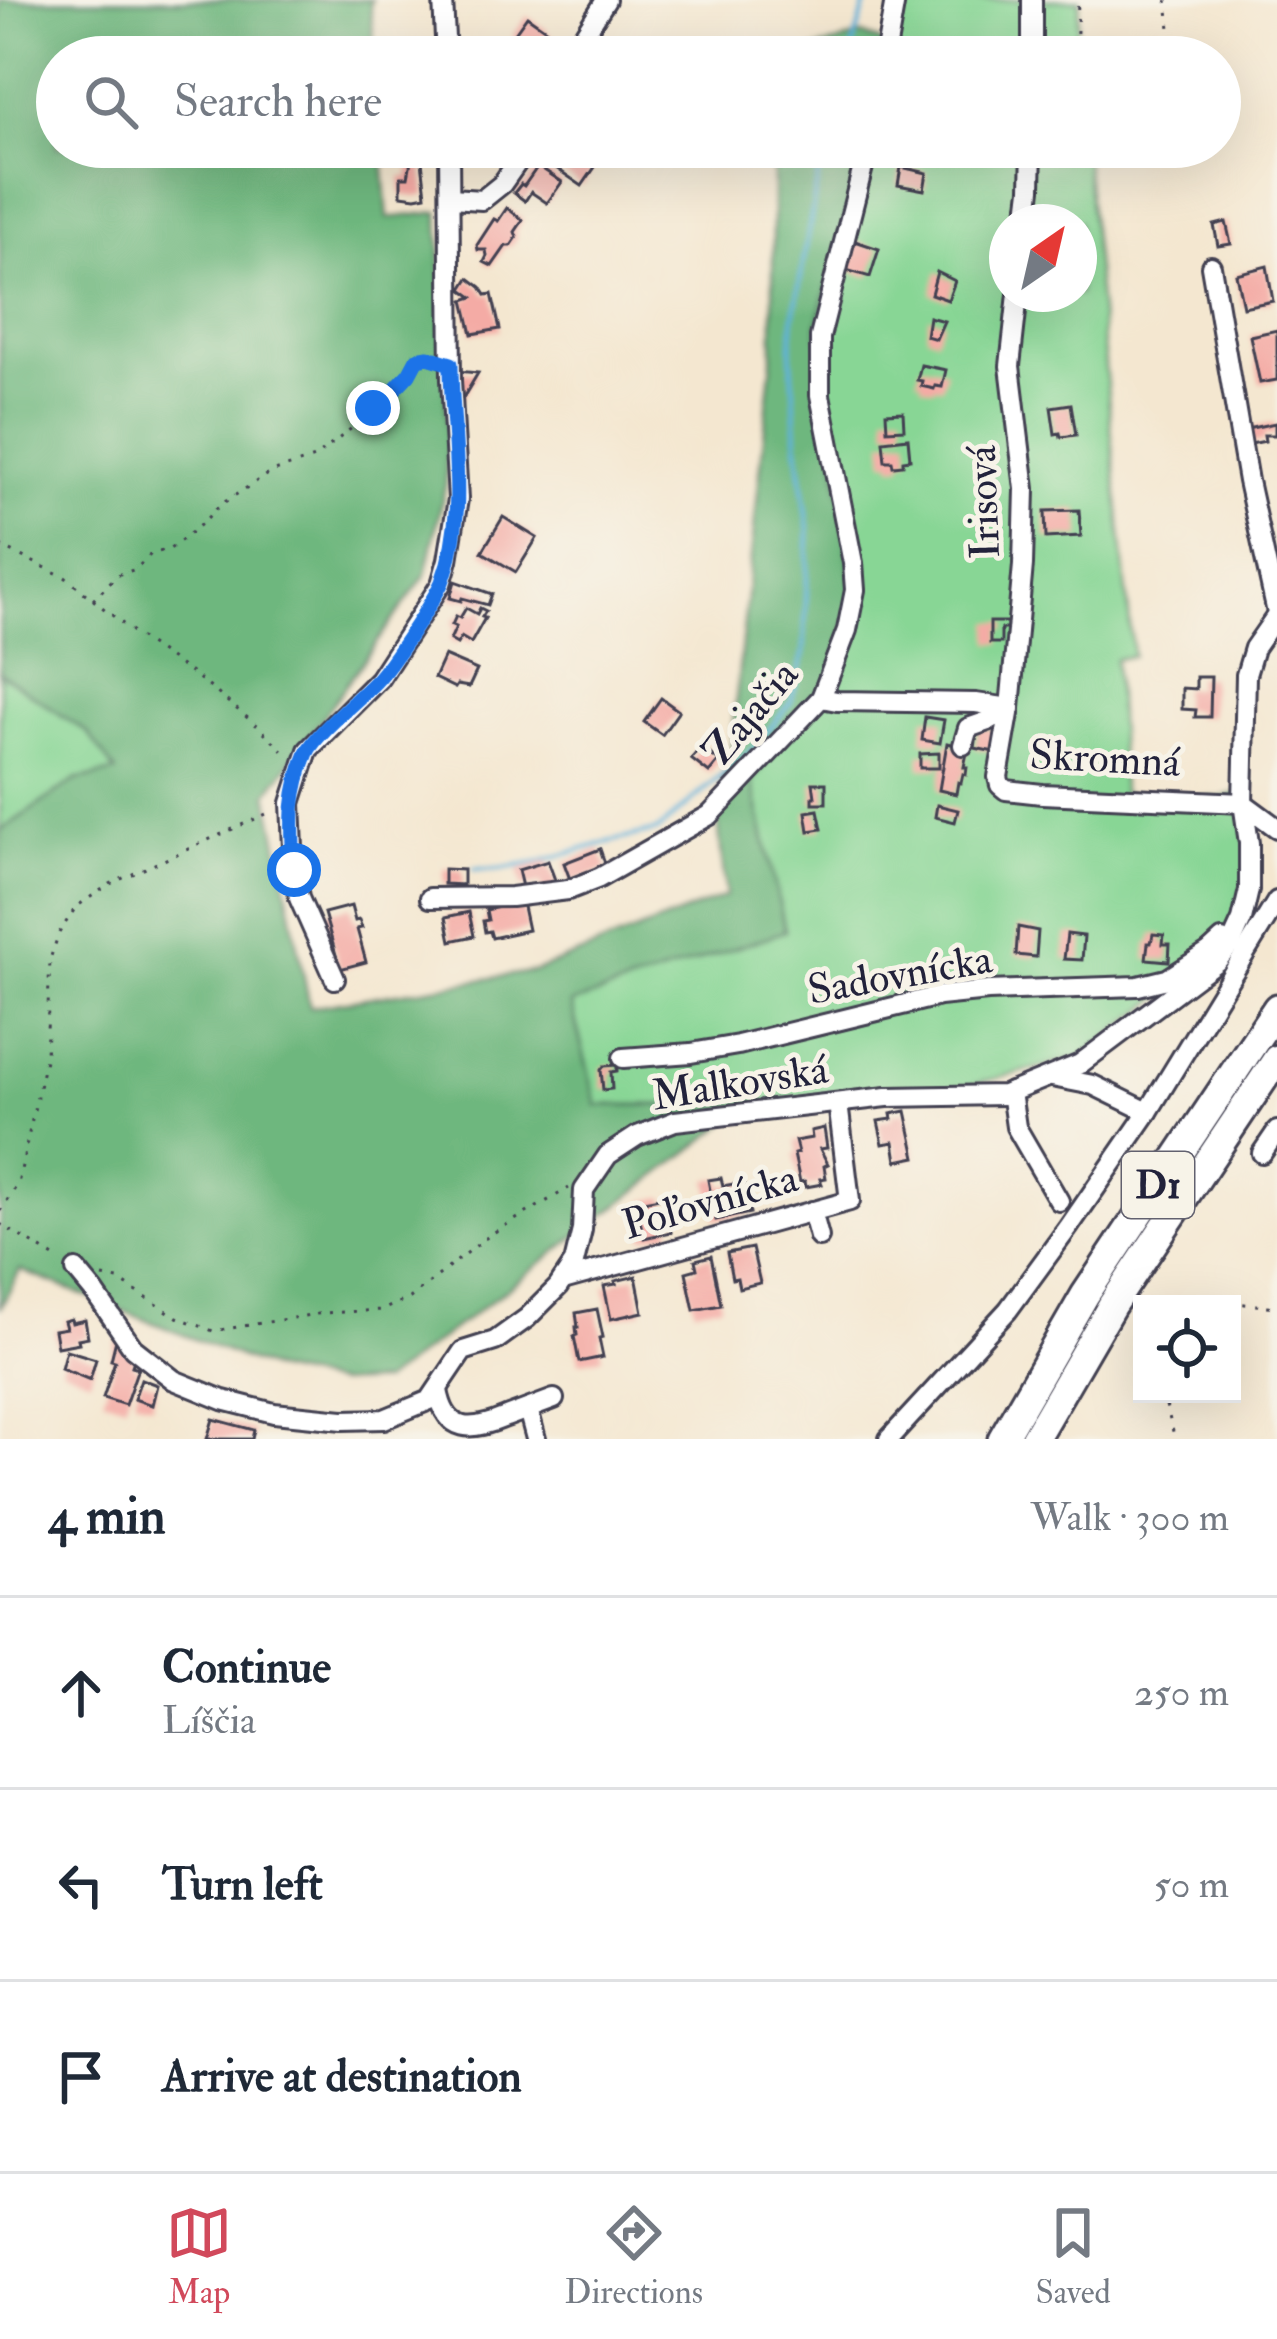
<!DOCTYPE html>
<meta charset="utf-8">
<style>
:root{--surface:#fff;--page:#f2f2f3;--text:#1f2937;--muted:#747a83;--line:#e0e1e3;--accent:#d1495b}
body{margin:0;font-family:"IM FELL Double Pica",serif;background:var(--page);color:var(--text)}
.controls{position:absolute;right:36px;bottom:36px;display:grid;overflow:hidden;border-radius:0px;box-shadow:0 12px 48px #0002}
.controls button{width:108px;height:108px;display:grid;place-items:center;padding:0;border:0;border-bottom:3px solid var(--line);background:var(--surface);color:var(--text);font:60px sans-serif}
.compass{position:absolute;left:989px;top:204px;width:108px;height:108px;border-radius:50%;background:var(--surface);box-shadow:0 12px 48px #0002;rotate:34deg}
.stop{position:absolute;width:36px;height:36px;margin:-27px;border:9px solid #1a73e8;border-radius:50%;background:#fff}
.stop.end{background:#1a73e8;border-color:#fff;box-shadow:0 3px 12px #0008}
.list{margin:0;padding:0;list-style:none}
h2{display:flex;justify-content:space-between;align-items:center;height:156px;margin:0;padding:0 48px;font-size:51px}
h2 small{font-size:39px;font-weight:400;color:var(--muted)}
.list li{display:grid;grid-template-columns:78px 1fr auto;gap:36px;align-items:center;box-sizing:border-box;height:192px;padding:0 48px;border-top:3px solid var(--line)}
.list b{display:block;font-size:45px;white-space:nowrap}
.list p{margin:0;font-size:39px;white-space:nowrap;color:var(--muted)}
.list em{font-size:39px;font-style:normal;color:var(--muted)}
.icon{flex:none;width:66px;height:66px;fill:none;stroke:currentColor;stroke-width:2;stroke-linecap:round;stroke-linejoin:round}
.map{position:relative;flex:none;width:1277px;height:1439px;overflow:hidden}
.search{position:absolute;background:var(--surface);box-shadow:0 12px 48px #0002;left:36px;right:36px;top:36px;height:132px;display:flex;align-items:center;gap:30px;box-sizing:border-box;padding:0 42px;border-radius:66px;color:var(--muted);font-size:45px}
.sheet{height:732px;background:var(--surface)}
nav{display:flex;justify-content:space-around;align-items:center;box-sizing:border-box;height:168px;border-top:3px solid var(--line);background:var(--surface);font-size:33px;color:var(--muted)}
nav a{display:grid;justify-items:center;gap:6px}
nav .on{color:var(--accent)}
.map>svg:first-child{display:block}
</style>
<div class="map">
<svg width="1277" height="1439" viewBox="0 0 1277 1439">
<rect width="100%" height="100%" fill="#f7f3e8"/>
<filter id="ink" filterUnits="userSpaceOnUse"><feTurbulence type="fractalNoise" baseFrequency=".00833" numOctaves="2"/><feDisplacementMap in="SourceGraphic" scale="24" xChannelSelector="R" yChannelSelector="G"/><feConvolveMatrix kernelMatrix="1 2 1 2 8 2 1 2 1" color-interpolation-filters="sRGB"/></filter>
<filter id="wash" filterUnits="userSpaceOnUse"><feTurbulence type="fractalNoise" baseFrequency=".004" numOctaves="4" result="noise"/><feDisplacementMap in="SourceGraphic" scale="48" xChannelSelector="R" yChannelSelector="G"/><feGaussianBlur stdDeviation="2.7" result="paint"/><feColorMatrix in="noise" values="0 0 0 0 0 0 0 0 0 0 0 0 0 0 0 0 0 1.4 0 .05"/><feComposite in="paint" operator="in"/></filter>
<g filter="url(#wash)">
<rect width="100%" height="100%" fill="#f4e7d0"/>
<g fill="#88d695" stroke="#557c68" stroke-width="3" fill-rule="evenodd">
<path d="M894,0h186l-5,57h-192z"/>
<path d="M865,147h219l49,509 -18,3 7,134 98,5 17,-5 14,72 -28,85 -141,107 -124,31 -207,17h-154l-26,-102 214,-73 -33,-149 65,-456zM1007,222h72v72h-72z"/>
<path d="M0,673l88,60 28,39 -40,8 -76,51z"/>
</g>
<g fill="#6eb77e" stroke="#486c5c" stroke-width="3">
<path d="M0,0h373l-3,1 5,56h-318v90h325l6,71 51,-6 8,216 -1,55 -20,91 -158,219 42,214 226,-36 190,-75 -9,-84 14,-67 42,-394v-204h92l-48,178 37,271 -22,80 -80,105 33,150 -214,73 26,101h154l-368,277 -46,2 -65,-14 -252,-100 -20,39v-478l76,-51 40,-8 -28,-39 -88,-60z"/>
<path d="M862,35l24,9 -3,13h-93z"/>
</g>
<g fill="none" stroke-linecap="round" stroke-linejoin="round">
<g stroke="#5eb2da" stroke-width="4.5">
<path d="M850,57l17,-57"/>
<path d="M474,869h25l36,-6 69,-20 53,-12 99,-85 35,-44 13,-50 5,-122 -12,-87 -6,-94 2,-27 30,-175"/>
</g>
</g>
<g id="blocks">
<g fill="#f4aba5">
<path d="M527,16l20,14 -1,2 11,9 -11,16h-11l-23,-20z"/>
<path d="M615,41l22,16h-51l12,-15 11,8z"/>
<path d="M989,48l32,3v6h-33z"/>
<path d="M551,147h31l-5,7 18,13 -13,19 -39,-27z"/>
<path d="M886,147h27l-2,15 -20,-3 1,-5 -7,-1z"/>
<path d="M411,161h11l4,34 -10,2 -15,-2v-18h7z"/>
<path d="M538,166l24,16 -15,21 -16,-11 -6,9 -11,-8 7,-9 3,2z"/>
<path d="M901,167l26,6 -3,17 -26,-5z"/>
<path d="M507,208l16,12 -8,12 2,5 -6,9h-5l-14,20 -8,-4 3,-6 -1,-6h-8l-1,-5 17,-26 4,2z"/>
<path d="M1226,222l5,22 -13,2 -4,-21z"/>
<path d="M855,241l24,8 -9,28 -24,-7z"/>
<path d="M1267,266l6,35 -30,6 -7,-33z"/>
<path d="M937,272l18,9 -7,19 -17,-6z"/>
<path d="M469,278l12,9 5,8 6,-1 8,35 -28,5 -8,-34 9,-3 -11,-8z"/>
<path d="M929,317l15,4 -8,18 -10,-3z"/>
<path d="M1277,330v50l-17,3 -10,-47z"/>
<path d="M921,365l25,5 -4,17 -7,-1 -1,3 -13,-3 1,-5 -5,-1z"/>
<path d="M457,371l21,2 -21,35z"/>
<path d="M1071,404l5,31 -15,2 -1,-4 -5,1 -4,-27z"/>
<path d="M903,412l1,17 -17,1 -1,-17z"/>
<path d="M1275,423v12h-11l1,6 -14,3 -4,-15z"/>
<path d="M908,438l2,21 -7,1v5l-10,1 -1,-5h-7l-2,-20z"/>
<path d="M1079,510l2,26 -35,2 -1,-27z"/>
<path d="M503,517l34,21 -21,34 -34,-20z"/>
<path d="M455,581l37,13 -4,11 -26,-7 -1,3 -11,-3z"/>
<path d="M466,608l11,6 3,-6 6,3 -4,6 3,1 -14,25 -10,-6 -4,7 -7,-4 6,-13 -4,-2 4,-9 4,2z"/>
<path d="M990,622h17v7h-6v14h-11z"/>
<path d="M444,656l33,14 -8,17 -12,-2 -2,3 -21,-10z"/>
<path d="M1196,677h15l-1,40h-15l1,-7 -14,-1v-21l14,1z"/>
<path d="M661,698l18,13 -17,24 -18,-13z"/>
<path d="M925,717l19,3 -4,23 -18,-3z"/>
<path d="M978,727l20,3 -4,22 -19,-4z"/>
<path d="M947,743l21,5 -4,19h3l-1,8 -3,-1 -2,9 -3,-1 -2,12 -17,-4z"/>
<path d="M701,747l18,14 -10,12 -18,-14z"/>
<path d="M939,753v15h-19v-14z"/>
<path d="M813,783h13v20h-13v-6h2z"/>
<path d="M937,805l21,5 -3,12 -20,-5z"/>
<path d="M818,810l4,19 -13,2 -3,-19z"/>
<path d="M600,849l7,20 -36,13 -7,-19z"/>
<path d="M548,861l10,27 -15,3 -2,-8 -19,4 -4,-17z"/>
<path d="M444,869l19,1v15l-19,-1z"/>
<path d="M522,902l6,28 -36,8 -2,-7 -5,1 -2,-11 5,-1 -2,-10z"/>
<path d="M351,906l4,15 4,-1 3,8 -5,1 9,33 -26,7 -16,-56z"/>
<path d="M469,912l5,24 -23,5 -5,-24z"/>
<path d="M1018,927l20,4 -2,26 -20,-2z"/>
<path d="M1067,934l17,2 -2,24 -18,-1z"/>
<path d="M1153,934l11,1 -1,9h7l-1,17 -23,-2 2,-16h3z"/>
<path d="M617,1065v6l-6,1 1,17 -9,1 -2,-20 3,-4z"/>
<path d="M906,1111l10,46 -19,4 -3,-19 -11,2 -5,-23 14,-2 -1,-5z"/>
<path d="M824,1128l3,20 -7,1 8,15 -4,2 2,12 -6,1 2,5 -16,3 -1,-6 -5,1 -6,-28 4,-1 -3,-12 17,-3 -1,-7z"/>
<path d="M721,1178l2,8 21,-4 6,31 -34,7 -8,-40z"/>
<path d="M664,1197l7,35 -27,6 -5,-22 8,-1 -3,-14z"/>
<path d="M752,1248l8,35 -21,5 -2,-10 -5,1 -5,-26z"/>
<path d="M711,1256l10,49 -27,5 -8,-38 11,-3 -2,-9z"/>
<path d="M636,1276l7,36 -32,7 -7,-33 12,-2 -1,-3z"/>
<path d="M597,1309l6,28 -4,1 4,19 -24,5 -5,-26 3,-1 -1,-8h2l-2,-14z"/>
<path d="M71,1319l1,4 13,-3 3,17 -10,2 1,4 -22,4 -3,-17 12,-2 -2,-7z"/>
<path d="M116,1340l20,14 -4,12 6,2 -13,37 -22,-7 12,-37 -4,-1z"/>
<path d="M66,1350l30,9 -6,21 -29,-12z"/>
<path d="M141,1379l16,6 -5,20 -18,-6z"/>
<path d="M213,1419l41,11 -2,9h-45z"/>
</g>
</g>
</g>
<g filter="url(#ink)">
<use href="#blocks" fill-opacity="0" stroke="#424051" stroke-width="3"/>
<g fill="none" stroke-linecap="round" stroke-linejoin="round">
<g stroke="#424051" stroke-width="24">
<g id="minor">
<path d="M443,0l3,57"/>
<path d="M1032,0v57"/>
<path d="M570,57l36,-57"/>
<path d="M885,57l10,-57"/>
<path d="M451,198l31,2 20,-16 26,-37"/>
<path d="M1027,222l4,-33 1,-42"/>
<path d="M1211,266l37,215 29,132"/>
<path d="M821,698l16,3 139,2 34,5 -12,69 2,8 6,5 36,4 201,9 34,25"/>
<path d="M963,745l5,-17 20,-7 22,-13 13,-143 2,-76 -15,-123 8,-72"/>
<path d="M430,898l81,-1 57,-7 31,-12 111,-63 111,-117 26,-68 8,-40 -2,-27 -33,-168v-58l48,-190"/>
<path d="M335,979l-36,-81 -5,-28 -3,-67 17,-53 71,-71 62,-95 7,-24 10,-61 -7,-119 -2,-233"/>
<path d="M623,1058l68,-5 47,-8 201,-49 49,-5 150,-5 29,-7 42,-27 13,-12"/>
<path d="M1052,1077l41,8 55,27"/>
<path d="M1011,1092l5,35 43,74"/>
<path d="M1262,1153l15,-22"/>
<path d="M812,1211l7,26"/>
<path d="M76,1270l19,23 38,55 41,32 49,20 51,13 69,7 41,-1 46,-19 33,-49 32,-10 32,-23 31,-31 16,-24 8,-33 2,-40 24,-35 29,-19 38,-15 212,-24 117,-2 76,-31 137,-103 14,-17 11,-24 7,-30v-47l-6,-40 3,-128 8,-27 23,-33"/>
<path d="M563,1280l287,-79 -12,-98"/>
<path d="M438,1390c8,45 34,41 68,27 16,-6 32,-12 48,-18"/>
<path d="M528,1409l8,30"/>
<path d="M889,1439l119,-129 60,-82 80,-116 129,-211"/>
</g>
</g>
<g stroke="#424051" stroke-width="33">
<g id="highway">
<path d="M1002,1439l83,-144 192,-287"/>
<path d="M1034,1439l78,-134 165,-246"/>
</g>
</g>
<g stroke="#424051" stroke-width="3" stroke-dasharray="3 9" stroke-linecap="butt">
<path d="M1167,0l6,57"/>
<path d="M1076,57l2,-57"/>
<path d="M0,546l65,31 74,60 62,43 59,48 28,28"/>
<path d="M93,600l24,-25 19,-6 15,-15 19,-5 27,-21 23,-23 37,-24 15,-9 42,-14 18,-14 47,-38 30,-32 8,-15 15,-1"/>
<path d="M0,1211l18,-27 28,-129 4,-96 9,-26 17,-26 34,-23 163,-73"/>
<path d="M0,1224l61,37"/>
<path d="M103,1277l15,3 59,37 36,14 110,-18 59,-3 28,-12 81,-64 78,-46"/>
<path d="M1174,1304l6,-6 97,9"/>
<path d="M1163,1394l12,45"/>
</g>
<use href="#minor" stroke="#fff" stroke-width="18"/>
<use href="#highway" stroke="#fff" stroke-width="27"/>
</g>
</g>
<g fill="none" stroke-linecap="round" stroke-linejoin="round" filter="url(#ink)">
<path stroke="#1a73e8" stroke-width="15" d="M294,870c-2,-44 -5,-75 13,-117 9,-20 52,-54 69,-72 15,-15 58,-81 66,-99 27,-71 9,-146 9,-218l-23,-7 -11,2 -8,15 -30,32 -6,2"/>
</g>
<g text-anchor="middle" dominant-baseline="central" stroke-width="10" stroke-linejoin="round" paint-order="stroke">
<rect fill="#f7f3e8" stroke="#62616f" stroke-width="3" x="1122" y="1152" width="72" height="66" rx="9"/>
<g font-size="39" font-weight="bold" fill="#22223b">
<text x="1158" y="1185">D1</text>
</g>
<g font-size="42" fill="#22223b" stroke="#f7f3e8">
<text transform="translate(984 502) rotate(-92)">Irisová</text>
<text transform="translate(751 713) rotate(-50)">Zajačia</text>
<text transform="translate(1105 759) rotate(3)">Skromná</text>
<text transform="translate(900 975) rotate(-10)">Sadovnícka</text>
<text transform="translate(740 1083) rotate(-9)">Malkovská</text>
<text transform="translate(710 1202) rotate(-16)">Poľovnícka</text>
</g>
</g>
</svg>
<div class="controls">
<button><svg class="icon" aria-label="locate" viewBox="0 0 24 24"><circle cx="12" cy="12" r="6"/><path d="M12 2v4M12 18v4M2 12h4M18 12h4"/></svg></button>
</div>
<svg class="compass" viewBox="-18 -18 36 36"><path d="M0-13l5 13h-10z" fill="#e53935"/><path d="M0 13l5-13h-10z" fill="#747a83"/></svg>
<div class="stop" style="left:294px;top:870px"></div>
<div class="stop end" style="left:373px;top:408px"></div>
<div class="search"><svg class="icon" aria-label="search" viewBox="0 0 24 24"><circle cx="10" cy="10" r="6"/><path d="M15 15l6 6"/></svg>Search here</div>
</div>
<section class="sheet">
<h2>4 min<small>Walk · 300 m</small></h2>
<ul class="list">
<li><svg class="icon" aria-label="ahead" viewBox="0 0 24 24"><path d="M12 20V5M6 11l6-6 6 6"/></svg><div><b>Continue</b><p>Líščia</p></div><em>250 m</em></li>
<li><svg class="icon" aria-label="left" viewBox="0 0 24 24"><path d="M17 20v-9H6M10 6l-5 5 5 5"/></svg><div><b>Turn left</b></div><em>50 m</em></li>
<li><svg class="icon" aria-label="arrive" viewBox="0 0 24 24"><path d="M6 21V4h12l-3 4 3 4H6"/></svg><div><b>Arrive at destination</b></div></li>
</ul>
</section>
<nav>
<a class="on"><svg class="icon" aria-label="map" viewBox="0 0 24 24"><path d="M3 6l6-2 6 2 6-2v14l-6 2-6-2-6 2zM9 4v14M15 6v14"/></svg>Map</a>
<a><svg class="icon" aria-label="directions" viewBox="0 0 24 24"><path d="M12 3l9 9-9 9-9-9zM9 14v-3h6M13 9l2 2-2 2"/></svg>Directions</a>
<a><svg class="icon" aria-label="saved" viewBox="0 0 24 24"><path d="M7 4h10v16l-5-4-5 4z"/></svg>Saved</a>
</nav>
